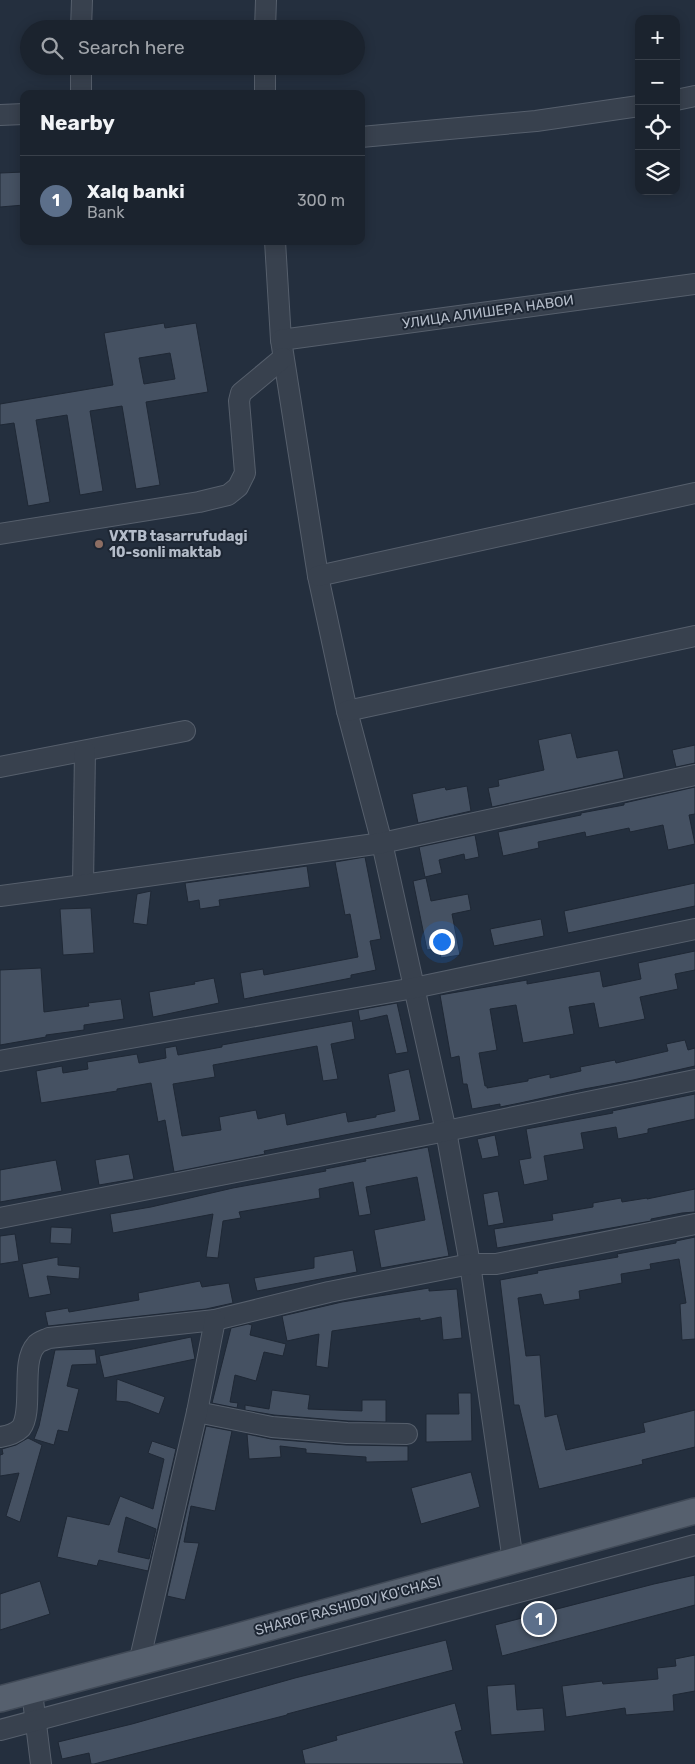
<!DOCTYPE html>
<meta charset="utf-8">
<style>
:root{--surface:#1b232e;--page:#282f3a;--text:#f1f3f6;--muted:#a0a4aa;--line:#39404a;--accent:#d93025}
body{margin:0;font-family:Rubik,sans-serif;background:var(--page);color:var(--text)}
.controls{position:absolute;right:15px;top:15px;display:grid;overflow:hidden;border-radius:10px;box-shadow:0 2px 12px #0003}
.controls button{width:45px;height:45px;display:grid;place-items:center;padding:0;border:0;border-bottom:1px solid var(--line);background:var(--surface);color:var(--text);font:25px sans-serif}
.you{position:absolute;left:441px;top:941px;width:18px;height:18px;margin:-12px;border:4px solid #fff;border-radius:50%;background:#1a73e8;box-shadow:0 0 0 8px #1a73e833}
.badge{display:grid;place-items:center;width:32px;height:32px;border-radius:50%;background:var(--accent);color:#fff;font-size:16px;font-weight:700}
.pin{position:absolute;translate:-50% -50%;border:2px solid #fff;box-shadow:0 1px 5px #0006}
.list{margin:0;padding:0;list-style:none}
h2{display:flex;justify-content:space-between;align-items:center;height:65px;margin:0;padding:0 20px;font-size:21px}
h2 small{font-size:16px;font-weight:400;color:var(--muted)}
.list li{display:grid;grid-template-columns:32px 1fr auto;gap:15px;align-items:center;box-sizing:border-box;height:90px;padding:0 20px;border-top:1px solid var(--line)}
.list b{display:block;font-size:19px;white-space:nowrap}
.list p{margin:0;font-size:16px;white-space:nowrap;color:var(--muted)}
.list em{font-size:16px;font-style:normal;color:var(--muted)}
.icon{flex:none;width:28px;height:28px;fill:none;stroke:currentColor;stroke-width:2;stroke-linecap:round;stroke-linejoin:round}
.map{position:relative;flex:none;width:695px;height:1764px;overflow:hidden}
.search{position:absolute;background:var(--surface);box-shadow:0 2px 12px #0003;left:20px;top:20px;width:345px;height:55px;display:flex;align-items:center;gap:12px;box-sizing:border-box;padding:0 18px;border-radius:28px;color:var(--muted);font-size:19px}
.panel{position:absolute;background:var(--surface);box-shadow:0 2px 12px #0003;left:20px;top:90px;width:345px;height:155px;border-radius:10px}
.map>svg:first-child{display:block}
</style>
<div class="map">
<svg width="695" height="1764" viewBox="0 0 695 1764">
<rect width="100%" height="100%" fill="#242f3e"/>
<g fill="#455162" stroke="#1f2835" fill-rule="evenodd">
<path d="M24,172v33l-24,2v-34z"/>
<path d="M164,323l1,5 31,-5 12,69 -62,10 14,83 -24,4 -14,-83 -32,5 13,80 -23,4 -13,-80 -31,5 14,82 -22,4 -14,-83 -14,2v-21l113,-19 -9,-52zM170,353l5,26 -31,5 -5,-26z"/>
<path d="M571,733l6,25 41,-8 6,28 -132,29 -4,-19 11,-2 -1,-6 46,-10 -6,-30z"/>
<path d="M695,745v18l-19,4 -4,-17z"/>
<path d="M467,786l4,25 -53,12 -6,-29 33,-7 1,3z"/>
<path d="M695,787v27l-6,1 6,29 -27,6 -5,-25 -33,7 -1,-4 -43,9 -1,-5 -47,10 1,6 -36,8 -5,-24 83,-17v-2l43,-8v-2z"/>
<path d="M475,835l4,22 -14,3 -1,-6 -25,6 3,13 -17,4 -6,-30z"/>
<path d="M365,857l16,82 -11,2 6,29 -25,5v3l-107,21 -4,-26 23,-4 1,6 94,-18 -8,-43 -5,1 -10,-53z"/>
<path d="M307,866l3,21 -91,13 1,6 -20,3 -1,-9 -11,2 -3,-19z"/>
<path d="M426,878l5,23 37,-7 3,16 -19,4 8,41 -19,3 -2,-10 -12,2 -14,-69z"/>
<path d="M695,883v23l-127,27 -4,-22z"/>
<path d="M151,891l-4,34 -14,-2 4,-29z"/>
<path d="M91,908l3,45 -31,2 -3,-46z"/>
<path d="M541,919l3,17 -50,10 -4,-17z"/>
<path d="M695,951v19l-20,4 3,15 -38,8 5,22 -46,9 -5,-25 -25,4 5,27 -51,9 -7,-38 -26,4 7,41 -18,3 6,33h2v2l41,-7v-2l22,-5v4l31,-7 -1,-4 35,-7 1,3 52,-12 -2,-7 19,-4 3,10 7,-2v18l-62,14 -49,9 -64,14 -20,4v-3l-28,5 -5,-25h-4l-4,-28 -8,2 -11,-63 87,-15v4l73,-13 3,16 38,-8 -3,-16z"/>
<path d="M41,968l3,44 45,-6 -1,-3 33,-4 3,20 -40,6v5l-38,5v2l-46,8v-75z"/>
<path d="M214,978l5,25 -66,14 -4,-25 46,-8 -1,-2z"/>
<path d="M397,1003l11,49 -12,2 -9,-39 -27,6 -2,-11z"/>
<path d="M352,1021l3,18 -24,5 7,35 -15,2 -6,-35 -104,19 2,12 -42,7 9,52 39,-6 -2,-13 37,-7 2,9 27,-6 2,12 59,-13 2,10 28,-5v-2l19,-4 -7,-37 21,-5 11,51 -156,31 1,3 -91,18 -9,-52 -7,2 -7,-39 -34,6v2l-76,12 -5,-32 26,-5 1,7 25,-4 -1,-7 50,-8 2,9 27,-5 -1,-10 11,-2 2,9 44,-8v-2z"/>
<path d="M695,1094v25l-47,10v4l-30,6 -2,-12 -35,6 3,16 -40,7 4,24 -24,5 -5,-25 12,-2 -5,-29 87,-16 -1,-2z"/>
<path d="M495,1135l4,21 -17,3 -5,-20z"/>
<path d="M428,1147l21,109 -68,12 -7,-38 51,-10 -8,-43 -51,10 5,27 -12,2 -6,-34 -34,7 1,9 -81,14 2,6 -18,3 -5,37 -12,-1 7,-43 -100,19 -3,-19 41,-7 82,-19 93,-17 -1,-2 41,-8 -1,-2z"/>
<path d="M129,1154l5,25 -35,6 -4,-25z"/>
<path d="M56,1160l6,31 -62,11v-32z"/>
<path d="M695,1189v23l-13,1 -31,6v2l-154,27 -3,-19 59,-9 -1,-6 41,-7v-4l28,-5 1,4 25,-4v1z"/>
<path d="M498,1191l6,32 -16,3 -5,-32z"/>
<path d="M51,1227l21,1 -1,16 -21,-1z"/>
<path d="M15,1234l4,27 -19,3v-28z"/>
<path d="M695,1237v102l-13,1 -2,-36 6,-1 -7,-44 -29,5 1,5 -30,5 1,9 -43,8 1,8 -36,6 -3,-11 -23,4 8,58 14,-1 5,62 12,-3 9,36 79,-18 -2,-9 52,-13v37l-53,13 1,4 -104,25 -20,-84h-5l-5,-51 -9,-74 38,-7 -1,-2 81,-14 -1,-3 59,-11v-2z"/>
<path d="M353,1250l4,22 -100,19 -3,-13 60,-10v-11z"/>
<path d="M58,1257v8l22,2 -1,12 -32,-3 4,18 -22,4 -7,-34z"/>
<path d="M200,1281l2,6 27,-4 4,20 -27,6 -158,17 -3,-14 23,-4 1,4 70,-12 -1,-7z"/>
<path d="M429,1288v3l28,-2 5,49 -19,2 -2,-23 -21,4v-3l-88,13 -4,37 -12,-2 3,-32 -32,7 -5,-25 60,-14z"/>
<path d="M248,1324l4,1 -2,10 36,9 -3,12 -19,-4 -8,29 -21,-6 -5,27 8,1 -1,5 -25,-5 19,-75z"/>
<path d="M191,1337l4,22 -91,19 -5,-22z"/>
<path d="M95,1349l2,15 -25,1 -5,21 12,3 -11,43 -10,-2 -4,15 -20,-6 5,-13 16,-76z"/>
<path d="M117,1379l48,18 -6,17 -31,-12 -12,-1z"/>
<path d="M272,1390l38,5 -2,14 54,2v-11h24v22l-38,-1 -74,-6 -29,-5v-5l24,4z"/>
<path d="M458,1393h13l1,48 -46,1v-28h33z"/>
<path d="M206,1426l26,5 -17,80 -24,-5 -7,36 15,1 -14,57 -18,-4z"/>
<path d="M247,1434l24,5 75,6 62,1v15l-42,1v-5l-60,-4v-4l-26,-3 1,11 -32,2z"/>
<path d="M28,1438l14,7 -22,77 -14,-6 13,-43 -19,3v-21l3,-1 -1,-5 14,-4z"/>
<path d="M152,1441l24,8 -28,122 -49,-11 -2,6 -40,-9 10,-41 42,9 11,-29 33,13 11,-50 -16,-6zM126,1517l30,12 -7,30 -31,-7z"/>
<path d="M471,1472l9,35 -59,17 -10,-36z"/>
<path d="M695,1575v30l-193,51 -7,-31 159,-41z"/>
<path d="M40,1581l10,33 -50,16v-36z"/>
<path d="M446,1640l7,30 -166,44v1l-193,49h-3l-2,-11 -27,6 -4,-17 74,-18 163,-46z"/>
<path d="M695,1655v36l-22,4 1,16 -48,4 -1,-7 -59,9 -4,-31 40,-5 1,3 55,-5 -1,-11 19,-2 -1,-7z"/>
<path d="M515,1684l2,26 26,-2 2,23 -54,4 -4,-49z"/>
<path d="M455,1703l7,27 -7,2 9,32h-159l-3,-14 35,-10 -1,-4z"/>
</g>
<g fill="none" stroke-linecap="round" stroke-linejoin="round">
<g stroke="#565f6c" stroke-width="22">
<g id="minor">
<path d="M81,29l1,-29"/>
<path d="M265,29l1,-29"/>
<path d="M81,94v-28"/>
<path d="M265,94v-28"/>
<path d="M676,100l19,-4"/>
<path d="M0,115l24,-1"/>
<path d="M361,137l175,-16 103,-15"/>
<path d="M275,241l6,99 37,236 29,135 35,132 64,288 24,133 43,297"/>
<path d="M281,340l414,-56"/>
<path d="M0,534l199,-32 29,-7 10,-8 7,-14 -6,-72 2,-8 42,-35"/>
<path d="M318,576l377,-83"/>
<path d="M347,711l348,-75"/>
<path d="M0,767l185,-36"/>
<path d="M83,885l2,-134"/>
<path d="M0,896l83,-11 299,-42 313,-68"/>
<path d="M0,1061l414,-73 281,-59"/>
<path d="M0,1218l446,-87 249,-51"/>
<path d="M197,1412l75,15 75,6 60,1"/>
<path d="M0,1437c7,-1 16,-4 21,-9 13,-17 -1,-66 15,-83 3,-4 9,-5 13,-7l166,-18 114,-28 141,-28h26l199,-40"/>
<path d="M139,1663l58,-251 18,-92"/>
<path d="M32,1692l9,72"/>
<path d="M0,1730l695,-185"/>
</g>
</g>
<g stroke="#414a57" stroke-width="28">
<path id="major" d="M0,1699l224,-59 471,-129"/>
</g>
<use href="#minor" stroke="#38414e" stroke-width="20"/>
<use href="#major" stroke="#56606e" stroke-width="25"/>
</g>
<circle fill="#8d6e63" stroke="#1d2633" stroke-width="2" cx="99" cy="544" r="5"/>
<g text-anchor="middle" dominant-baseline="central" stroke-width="4" stroke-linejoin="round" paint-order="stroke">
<g font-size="14" fill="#b4bcc9" stroke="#1d2633">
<text transform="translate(488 312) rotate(-8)">УЛИЦА АЛИШЕРА НАВОИ</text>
<text transform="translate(348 1606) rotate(-15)">SHAROF RASHIDOV KO'CHASI</text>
</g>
<g font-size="14" font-weight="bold" fill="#b4bcc9" stroke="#1d2633" text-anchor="start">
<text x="109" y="536">VXTB tasarrufudagi<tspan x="109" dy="16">10-sonli maktab</tspan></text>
</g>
</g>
</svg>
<div class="controls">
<button>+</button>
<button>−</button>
<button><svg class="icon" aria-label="locate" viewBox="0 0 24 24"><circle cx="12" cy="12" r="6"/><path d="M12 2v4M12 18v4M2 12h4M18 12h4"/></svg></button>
<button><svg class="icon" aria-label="layers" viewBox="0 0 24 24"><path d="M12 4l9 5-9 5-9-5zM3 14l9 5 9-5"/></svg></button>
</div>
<div class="you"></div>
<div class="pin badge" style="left:539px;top:1619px;background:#5c6f8a">1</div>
<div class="search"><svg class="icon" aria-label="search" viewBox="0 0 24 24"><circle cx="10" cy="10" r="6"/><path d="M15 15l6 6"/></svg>Search here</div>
<section class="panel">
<h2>Nearby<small></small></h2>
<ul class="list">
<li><span class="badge" style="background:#5c6f8a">1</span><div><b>Xalq banki</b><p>Bank</p></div><em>300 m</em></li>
</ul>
</section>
</div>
